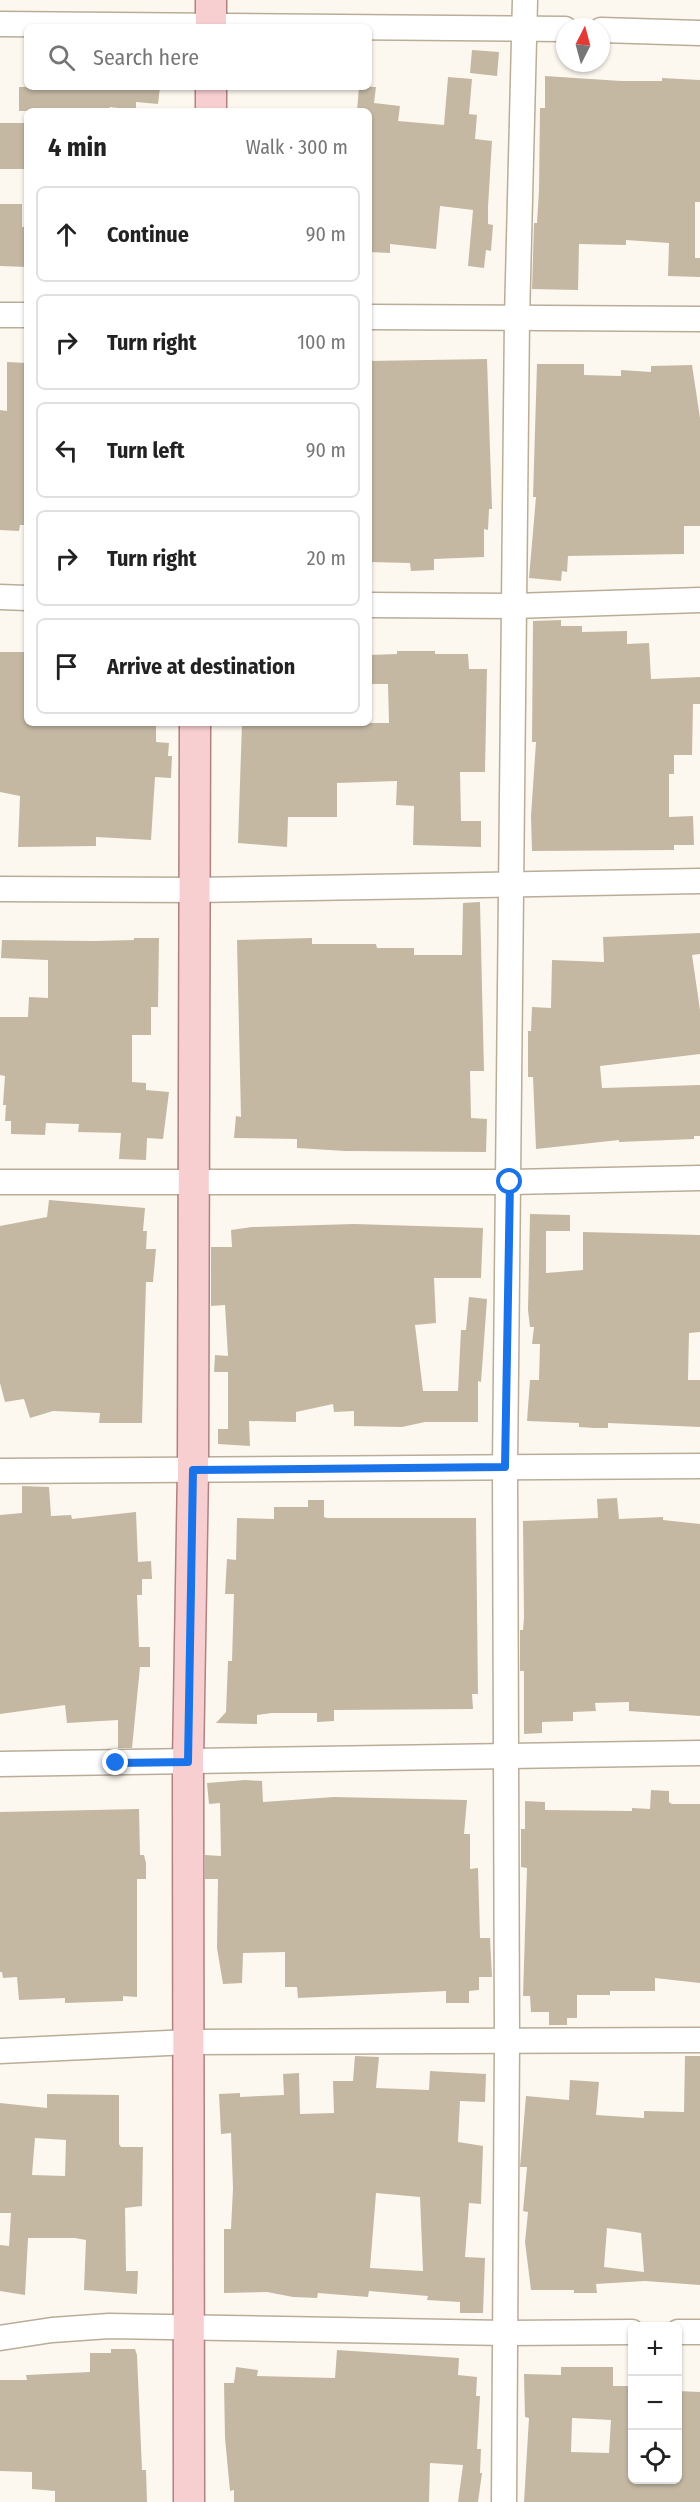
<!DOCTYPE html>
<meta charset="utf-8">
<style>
:root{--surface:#fff;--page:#f2f2f2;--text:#222;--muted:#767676;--line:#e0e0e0}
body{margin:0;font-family:"Fira Sans Condensed",sans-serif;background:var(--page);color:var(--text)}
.controls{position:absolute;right:18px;bottom:18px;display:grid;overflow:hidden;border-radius:9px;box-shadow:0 2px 4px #0004}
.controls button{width:54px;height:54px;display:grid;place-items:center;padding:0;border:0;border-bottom:2px solid var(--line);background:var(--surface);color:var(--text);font:30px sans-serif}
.compass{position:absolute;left:556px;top:18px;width:54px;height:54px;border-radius:50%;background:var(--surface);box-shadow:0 2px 4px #0004;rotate:6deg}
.stop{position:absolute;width:18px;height:18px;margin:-14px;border:4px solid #1a73e8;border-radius:50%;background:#fff}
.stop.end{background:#1a73e8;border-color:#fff;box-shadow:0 2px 6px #0008}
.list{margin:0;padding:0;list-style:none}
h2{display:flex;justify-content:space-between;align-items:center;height:78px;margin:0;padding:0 24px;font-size:26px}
h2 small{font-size:20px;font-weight:400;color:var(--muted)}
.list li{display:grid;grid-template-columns:39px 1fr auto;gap:18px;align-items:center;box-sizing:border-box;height:96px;margin:0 12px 12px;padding:0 12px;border:2px solid var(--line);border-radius:9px}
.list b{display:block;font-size:22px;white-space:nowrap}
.list em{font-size:20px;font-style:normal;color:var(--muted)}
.icon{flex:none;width:33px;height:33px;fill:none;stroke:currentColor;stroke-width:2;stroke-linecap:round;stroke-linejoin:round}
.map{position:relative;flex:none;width:700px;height:2502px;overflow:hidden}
.search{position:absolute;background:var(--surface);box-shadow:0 2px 4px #0004;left:24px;top:24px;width:348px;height:66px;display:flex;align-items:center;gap:15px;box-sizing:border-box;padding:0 21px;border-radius:9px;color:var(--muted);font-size:22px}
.panel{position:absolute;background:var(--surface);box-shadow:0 2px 4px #0004;left:24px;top:108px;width:348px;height:618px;border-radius:9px}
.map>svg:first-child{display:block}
</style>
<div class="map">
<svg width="700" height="2502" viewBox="0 0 700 2502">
<rect width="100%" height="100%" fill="#fdf8ef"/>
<g fill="#c4b8a3" fill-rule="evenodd">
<path d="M472,50l27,2 -2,24 -27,-3z"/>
<path d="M545,76l76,5h41v-3l38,2v122h-5v56h5v19l-32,-1 1,-33 -43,-3v5l-47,-1 -1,46 -46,-1 2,-66h3l2,-33 1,-82h5z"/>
<path d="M448,77l24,2 -3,35 8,1 -2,24 17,2 -4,66v17l5,1 -2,26 -5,-1 -2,18 -16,-2 5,-56 -33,-4 -4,43 -46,-5v9l-21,-1v-141h-12l2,-24h17l-2,16 26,3 -2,15 46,4z"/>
<path d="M19,87h141l-2,17 -22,-2v8l-26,-3 -1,4h-90z"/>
<rect x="0" y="123" width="27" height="46"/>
<path d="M0,204h22v23h5v40l-27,-1z"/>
<path d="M487,359l5,150h-3l-1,21 -4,-1v28l-50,2v11l-23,1 -1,-8 -41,-1v-201z"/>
<path d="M7,362l20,1v162h-7l-1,6 -19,-1v-120l7,1z"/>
<path d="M537,364h47v11l37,1v-6l30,2v-6l41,-1 8,53v108h-16v28l-116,2 -1,16 -5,-1 -1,10 -32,-3 7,-81h-3z"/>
<path d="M561,620v6h21v6l45,-1v13l22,-1 2,36 49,-2v27h-7l-1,51h-18v19h-5v43l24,-1 1,29h-20v5l-142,1 -1,-35 5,-74h-4l1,-121z"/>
<path d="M397,651h38v3h33l1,15h18l-2,103h-25l1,49h20v26l-68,-2 1,-39 -18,-1 1,-24 -60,2v34h-49l-1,30 -49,-4 4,-120h147l-1,-39h-19v-29l28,-1z"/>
<path d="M0,652h27v71h129v19l13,1 -1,13h4l-1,22 -16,-1 -4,63 -55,-3v9l-78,1 2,-51 -20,-4z"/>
<path d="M480,902l4,169h-14l1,47 16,1 -1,33 -141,-1 -48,-3v-9l-63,-1 2,-22 5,1 -4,-177 75,-2v6h64l1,4h37v7h48l1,-52z"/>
<path d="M700,933v21l-8,1 8,55v44l-100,12 2,22 98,-3v51h-6v3l-75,3v-2l-83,9 -3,-72h-5v-46h3l1,-24 19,1 1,-48 52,2 -1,-25z"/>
<path d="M134,938h25l-1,69h-7v28h-19v47l14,1v7l23,2 -6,47 -16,-1 -1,22 -27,-1 2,-26 -43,-1 1,-8 -33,-1 -1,12 -34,-1v-13h-6l1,-16h-3l2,-29 -5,-1v-58h28l1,-20 19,1v-38l-47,-2 1,-18 93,1 39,-1z"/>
<path d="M49,1200l96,8 -2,23h4l-1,18h10l-3,33h-7l-4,141h-43l1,-10 -47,-2 -23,7 -6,-19 -19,3 -5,-19v-157l47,-9z"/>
<path d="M530,1214l40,1v16h-24v42l37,-3v-38l117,3v97l-11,1 -1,47h12v47l-92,-4v5h-14l-15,-1v-4l-52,-2 3,-41h9l1,-36h-8l2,-17h-4l-2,-17z"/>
<path d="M354,1224l129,4 -2,50h-47l2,45 -21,2 8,66h35l3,-61h5l3,-33 18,2 -6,83 -3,-1v41h-53l-23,5 -48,-1v-15l-20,1 -1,-8 -37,8v10l-47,-1 1,25 -32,-2v-15h10v-57h-14l1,-17 13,1 -3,-51 -14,1v-59h21l-1,-17 21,-3z"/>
<path d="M22,1486l27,1 2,29 20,-1 1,4 64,-7 2,50 13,-1 1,18h-10v16h-5l2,52h11v20h-10l-8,81h-14v-28l-51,3 -2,-18 -65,9v-199l22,-2z"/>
<path d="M617,1498l2,21 44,-2v3l37,4v192l-71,-5v-9l-34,1 1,8 -23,1v9l-31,1v11l-18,1v-63h-4v-41h3l1,-12 -1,-97 75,-3 -1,-19z"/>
<path d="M308,1500h16v17l3,1h149l2,176h-6l1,15 -139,1v11l-17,1v-9h-45l-15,2v9l-41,-1 10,-11 2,-51h4l2,-67h-9l2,-35 9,1 1,-42 37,1v-12h34z"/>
<path d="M245,1780l17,1 1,21 71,-5 133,3 -3,34h6v35l8,-1 2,70h10l2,39h-13v13l-10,1v12h-23v-12l-148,7 -1,-11h-12v-35l-42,1 -1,30 -19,1 -6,-36 1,-69h-13v-24l16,1 -1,-53 -11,1 -2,-21z"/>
<path d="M651,1790l18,1v11l3,2h28v179l-45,-5v13h-45v4h-33v23h-10v7h-18v-13h-18l-1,-16h-7l4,-128 -6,-1v-38h4v-28l20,1v8l87,1v-3l18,1z"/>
<path d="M139,1809l1,46h4l2,8v16h-9v118l-14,-1v5l-58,2v-5l-46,2 -2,-23 -14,1 -1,-6h-2v-160z"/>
<path d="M355,2056l24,1 -3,31 53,2 1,-19 56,3 -1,28 -25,-1 -2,41 25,4 -2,58 -12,-1 -4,54 20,1 -2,55h-23v-11l-33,-2 1,-4 -59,-5 -1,6 -50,-4 -1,5 -24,-1 -26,-5 -43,1v-64h7l2,-41 -2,-55 -10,1 -2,-40 21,-1v4l44,-2 -1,-21 16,-1 1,41 34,-1 -1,-32h20zM376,2193l44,4 3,74 -53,-3z"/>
<path d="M685,2056h15v229l-55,-4 -49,3 1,9h-23v-3h-43l-6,-48 3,-30 -5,-1 4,-44h-7l6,-71 43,4 1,-20 29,2 -3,33 48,3v-7l40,1zM607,2228l34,5 3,39 -40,-5z"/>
<path d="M47,2094l72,1v49l2,3h22l-1,59 -17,2 1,63h12l-1,23 -53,-4 2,-50 -11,-2h-47l-3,57 -25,-4v-46l9,1 2,-33h-11v-110l47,5zM35,2138l31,2 -1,36 -33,-1z"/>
<path d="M111,2349h24l2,6 5,115h4l1,32h-92v-11l-23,-2v-17l-32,-1v-91h27l-1,-5 64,-3v-19h21z"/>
<path d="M337,2350l122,8 -1,17 19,2 -1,19h4l-3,53h4l-1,24h2l-4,29h-20l5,-37 -33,-2 -1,39h-195v-12l-4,1 -5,-53 -1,-55h10l2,-16 22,3 -1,6 78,2z"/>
<path d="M561,2367h52v19h20v94h45v-89l22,1v110h-176l5,-84 -4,-1 -1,-43 37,1zM572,2418l39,2 -2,33 -38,-1z"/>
</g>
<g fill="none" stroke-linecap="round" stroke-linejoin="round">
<g stroke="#b9ad98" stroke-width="27">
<g id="minor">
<path d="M0,24l565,5"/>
<path d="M601,30l99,3"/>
<path d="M0,315h27"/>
<path d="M369,317l331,2"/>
<path d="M0,597l27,1"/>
<path d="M369,605l145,1 186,-6"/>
<path d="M0,889l194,1 506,-9"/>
<path d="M0,1182h510l190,-4"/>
<path d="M0,1471l700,-5"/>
<path d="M0,1764l700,-11"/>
<path d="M0,2051l189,-9 511,-2"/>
<path d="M678,2332h22"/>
<path d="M0,2338l52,-8 57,-4 396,7 127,-1"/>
<path d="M504,2502l3,-460 -2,-575 12,-1149 8,-318"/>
</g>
</g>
<g stroke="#b08180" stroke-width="33">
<g id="major">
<path d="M211,27v-27"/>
<path d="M211,87v24"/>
<path d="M189,2502l-1,-740 5,-292 2,-747"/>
</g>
</g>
<use href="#minor" stroke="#fff" stroke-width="24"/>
<use href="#major" stroke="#f8cfd0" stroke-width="30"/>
</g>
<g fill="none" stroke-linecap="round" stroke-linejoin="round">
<path stroke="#1a73e8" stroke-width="8" d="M116,1763l72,-1 5,-292 312,-3 5,-285"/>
</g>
</svg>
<div class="controls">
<button>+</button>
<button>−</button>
<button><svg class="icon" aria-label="locate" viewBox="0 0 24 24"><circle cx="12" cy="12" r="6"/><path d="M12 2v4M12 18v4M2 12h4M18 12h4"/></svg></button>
</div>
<svg class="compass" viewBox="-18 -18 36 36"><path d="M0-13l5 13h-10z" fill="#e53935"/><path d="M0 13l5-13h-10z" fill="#767676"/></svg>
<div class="stop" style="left:510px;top:1182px"></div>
<div class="stop end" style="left:116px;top:1763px"></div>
<div class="search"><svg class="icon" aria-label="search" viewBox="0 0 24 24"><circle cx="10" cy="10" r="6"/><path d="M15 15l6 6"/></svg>Search here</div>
<section class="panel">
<h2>4 min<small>Walk · 300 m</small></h2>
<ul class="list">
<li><svg class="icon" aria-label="ahead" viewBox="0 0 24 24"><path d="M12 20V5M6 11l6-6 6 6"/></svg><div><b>Continue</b></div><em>90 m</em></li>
<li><svg class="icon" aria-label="right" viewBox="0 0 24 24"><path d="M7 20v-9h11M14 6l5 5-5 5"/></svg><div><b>Turn right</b></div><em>100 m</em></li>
<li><svg class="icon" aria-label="left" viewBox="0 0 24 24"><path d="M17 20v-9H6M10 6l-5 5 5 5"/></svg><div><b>Turn left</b></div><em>90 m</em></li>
<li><svg class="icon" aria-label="right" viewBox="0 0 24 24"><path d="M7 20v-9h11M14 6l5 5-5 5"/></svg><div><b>Turn right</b></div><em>20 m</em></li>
<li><svg class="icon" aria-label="arrive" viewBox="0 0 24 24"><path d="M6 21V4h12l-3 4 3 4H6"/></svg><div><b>Arrive at destination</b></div></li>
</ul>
</section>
</div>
